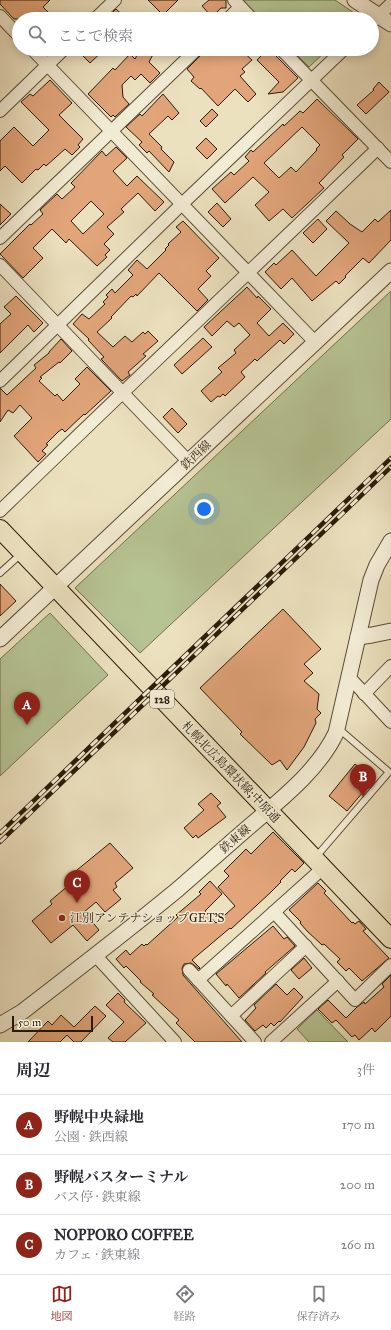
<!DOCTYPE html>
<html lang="ja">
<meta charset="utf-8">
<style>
:root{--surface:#fff;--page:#f2f2f3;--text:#2b2b33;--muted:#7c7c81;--line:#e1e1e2;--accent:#8f2418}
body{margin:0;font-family:"IM FELL Great Primer","Noto Serif JP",serif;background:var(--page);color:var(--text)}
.scale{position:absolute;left:12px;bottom:10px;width:81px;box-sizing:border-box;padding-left:4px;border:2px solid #2a1b0a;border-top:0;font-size:11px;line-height:14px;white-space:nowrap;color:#2a1b0a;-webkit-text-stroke:3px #f3ecd5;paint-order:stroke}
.you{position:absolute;left:204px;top:509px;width:14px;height:14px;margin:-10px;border:3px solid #fff;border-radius:50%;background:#1a73e8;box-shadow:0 0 0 6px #1a73e833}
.badge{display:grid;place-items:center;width:26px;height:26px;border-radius:50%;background:var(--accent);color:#fff;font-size:13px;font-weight:700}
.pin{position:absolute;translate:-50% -33px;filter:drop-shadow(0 1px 2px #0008)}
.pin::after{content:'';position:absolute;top:21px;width:14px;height:12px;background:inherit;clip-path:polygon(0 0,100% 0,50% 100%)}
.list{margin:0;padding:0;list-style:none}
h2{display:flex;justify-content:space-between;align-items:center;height:52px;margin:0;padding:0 16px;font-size:17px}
h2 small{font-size:13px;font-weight:400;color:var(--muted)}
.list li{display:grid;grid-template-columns:26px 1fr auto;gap:12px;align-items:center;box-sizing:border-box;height:60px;padding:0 16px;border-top:1px solid var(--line)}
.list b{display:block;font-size:15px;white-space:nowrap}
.list p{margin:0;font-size:13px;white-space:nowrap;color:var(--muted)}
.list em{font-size:13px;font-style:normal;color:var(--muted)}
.icon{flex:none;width:22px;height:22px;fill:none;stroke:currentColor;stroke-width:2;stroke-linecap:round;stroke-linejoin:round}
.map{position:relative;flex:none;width:391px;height:1042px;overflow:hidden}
.search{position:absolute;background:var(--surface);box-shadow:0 2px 10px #0003;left:12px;right:12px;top:12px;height:44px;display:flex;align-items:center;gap:10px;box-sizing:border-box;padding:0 14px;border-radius:22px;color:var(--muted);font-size:15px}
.sheet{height:232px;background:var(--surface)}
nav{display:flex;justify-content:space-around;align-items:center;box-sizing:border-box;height:56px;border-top:1px solid var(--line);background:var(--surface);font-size:11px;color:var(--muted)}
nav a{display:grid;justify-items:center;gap:2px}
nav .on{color:var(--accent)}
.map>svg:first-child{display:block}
</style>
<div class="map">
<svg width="391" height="1042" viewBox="0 0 391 1042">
<rect width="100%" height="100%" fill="#ece1bf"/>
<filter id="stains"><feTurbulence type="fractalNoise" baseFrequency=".005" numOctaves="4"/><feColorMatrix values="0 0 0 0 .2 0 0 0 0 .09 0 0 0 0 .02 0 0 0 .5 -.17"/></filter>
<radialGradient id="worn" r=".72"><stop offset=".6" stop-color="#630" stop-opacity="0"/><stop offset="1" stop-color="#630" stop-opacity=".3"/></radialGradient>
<g fill="#b6c393" stroke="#706f4e">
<path d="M242,0h93l25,17 -2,2h-97z"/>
<path d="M291,49h37l-19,18z"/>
<path d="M391,291v128l-251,234 -65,-65z"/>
<path d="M50,613l58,62 -108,101v-117z"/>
<path d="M317,1010l31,32h-39l-12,-13z"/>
</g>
<g fill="#e2a57a" stroke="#2a1b0a" fill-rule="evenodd">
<path d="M0,0h50l-7,7 12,12h-41l-14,-15z"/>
<path d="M148,0h30l-15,15z"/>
<path d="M209,0h17v8h-5l-9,9 -10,-11z"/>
<path d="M116,9l11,10h-21z"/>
<path d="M76,49h29l-15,14z"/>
<path d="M140,49h16l-7,13 11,11 -10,10 -9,-9 -6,6 -4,-4 -9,9 1,12 6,7 -14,13 -2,-2 -2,2 -23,-23 25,-26 2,2 15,-16 5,5z"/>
<path d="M206,49h34l12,11 -10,9 3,3 -5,4 16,18 -8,8 -13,-13 -17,17 -17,-18 -1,1 -9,-8 3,-4 -7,-8 15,-15z"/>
<path d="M268,49h1l29,29 -15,14 -15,2 11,-12 -22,-22z"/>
<path d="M50,80l22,23 -13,12 24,24 -5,6 2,2 -8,8 -7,-6 -19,17 -2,-2 -6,6 -2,-1 -14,14 -17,-17 -5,5v-30l14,-14 19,19 16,-16 -28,-28 9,-8 3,2z"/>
<path d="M379,82l10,10 -23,22 -9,-9 17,-15 -1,-1z"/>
<path d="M163,94l16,19 -7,7 -4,-4 -19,18 13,13 -1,2 13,13 -5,10 -20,-21 -2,2 -8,-8 3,-3 -16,-15 14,-13 2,2z"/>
<path d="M317,99l41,40 -16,16 2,2 -25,26 5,5 -32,30 -9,-9 -14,12 -14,-16 14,-13 -16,-15 -28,26 -13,-14 19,-17 3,3 15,-14 -4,-4 6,-7 2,2 30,-28 1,2 16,-15 3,2zM302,127l18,18 -4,4 1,1 -21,22 -5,-5 -12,11 -15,-15z"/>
<path d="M212,109l6,6 -12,12 -6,-6z"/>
<path d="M206,138l11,11 -10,10 -11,-11z"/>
<path d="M116,147l11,11 -14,13 14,15 10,-10 27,26 -9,9 -17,-18 -17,16 3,3 -17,15 7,7 -10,10 6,6 -5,5 2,2 -10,9 -28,-27 -3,4 -14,-14 -19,19 10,10 -20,20 -23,-24 30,-30 1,1 12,-11 -3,-4 17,-16 5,5 13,-12 -4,-4 31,-32 4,5zM91,201l13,13 -21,20 -12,-13z"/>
<path d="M217,203l14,16 -8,8 -15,-15z"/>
<path d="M0,204l11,10 -11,11z"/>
<path d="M391,210v30l-22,23 -6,-5 -18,18 1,1 -7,7 -3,-3 -24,20 -20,-23 -11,11 -16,-17 9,-9 2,2 16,-15 24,26 33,-33 -23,-22 10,-10 14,13 12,8 13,-13 3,3z"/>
<path d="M318,219l9,10 -14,14 -10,-10z"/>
<path d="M183,221l36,37 -13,13 5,5 -13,13 10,11 -11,11 -38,-38 -22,23 -1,-2 -3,3 -2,-1 -20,21 1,1 -15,14 16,15 12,-11 7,6 11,-10 2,2 3,-3 10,10 -15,13 3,2 -18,16 2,3 -8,6 -21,-22 3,-2 -16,-17 1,-1 -16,-15 9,-10 7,5 16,-15 -2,-2 5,-5 -2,-2 6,-6 3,4 18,-18 -5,-5 9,-10 10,9 19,-19 -1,-1 4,-4 -1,-1 13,-12 -5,-5z"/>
<path d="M247,287l10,11 1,-2 13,13 -14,14 12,13 14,-13 11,11 -10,10 -4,-4 -23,21 -2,-2 -14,13 4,5 -20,19 -2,-2 -3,3 -2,-1 -7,6 -10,-11 21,-19 -4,-4 18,-15 -2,-3 16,-15 -11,-12 -5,4 -7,-6 -15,15 -8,-9z"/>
<path d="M16,296l27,27 -9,9 -6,-7 -28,28v-29l11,-10 -7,-7z"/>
<path d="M203,338l9,9 -30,27 -8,-9z"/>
<path d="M61,339l11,12 -12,12 -1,-1 -19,15 2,1 -3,3 16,15 2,-2 6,7 17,-17 -5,-5 12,-12 24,24 -26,24 -1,-1 -19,18 -3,-3 -4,3 -12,12 2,1 -6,6 4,3 -8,8 -24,-26 18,-18 -12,-13 -7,8 -5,-3 -8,12v-34l7,7 29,-27 -2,-3 15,-12v-1z"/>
<path d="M172,408l15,16 -9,9 -15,-16z"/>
<path d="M0,584l16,17 -16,15z"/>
<path d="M283,609l38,40 -17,15 9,9 -9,8 15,13 -2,15 4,4 -6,6 1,4 -12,24 -17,23 -7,-10 -8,5 -32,-31 2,-2 -42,-44z"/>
<path d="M355,764l19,15 -27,32 -18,-15z"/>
<path d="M211,793l10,10 -4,3 9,11 -28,21 -2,-3 -3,3 -9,-10 20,-18 -6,-6z"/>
<path d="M273,832l31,31 -9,9 -3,-3 -12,12 1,1 -11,11 -39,36 -1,-1 -38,32 8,8 -1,1 -8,-6 -7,1 -2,4 1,7 59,67h-47l-19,-19 3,-3 -27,-25 2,-1 -14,-12 1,-1 -15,-15 -2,2 -8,-9 10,-9 4,5 12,-11 2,2 2,-2 1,1 31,-28 -2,-2 25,-21 -2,-2 11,-11 12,13 -17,17 11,12 19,-17 -17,-19 11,-11 -5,-5 22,-22 5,5z"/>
<path d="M110,843l23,25 -18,15 2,4 -4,3 8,9 -16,13 -9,-10 -12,10 15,18 -12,11 -14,-16 -22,18 -19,-22 20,-17 -2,-3 31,-26 -4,-5z"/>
<path d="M318,883l8,8 -2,2 28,30 1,-1 2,2 4,-3 7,8 -3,2 26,27 -27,23 -13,-13 -3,3 -9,-9 3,-3 -16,-15 -2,1 -15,-14 -7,-8 1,-1 -12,-12z"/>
<path d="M273,926l11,13 3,-2 8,9 -30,26 1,1 -27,25 -12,-14 -1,2 -10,-12z"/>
<path d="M304,958l8,10 -13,11 -8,-9z"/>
<path d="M391,975v41l-16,16 -3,-4 -13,12 -4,-5 -3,2 -16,-17 -4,3 -14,-14 10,-9 18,18 11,-11 7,-5 1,2 19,-17 -2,-3z"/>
<path d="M276,984l11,11 7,-7 9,9 -23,25 -1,-1 -5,5 -3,-3 -5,5 -3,-3 -8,6 -10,-11 11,-12 -2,-3z"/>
<path d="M118,993l7,7 -1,2 22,21 -21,19h-12l-5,-4 16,-16 -18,-17z"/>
<path d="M95,1006l11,10 -25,26h-7l-7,-7 -7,7h-32l20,-21 4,4 9,-10 13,12z"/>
</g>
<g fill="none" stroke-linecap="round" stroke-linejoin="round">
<g stroke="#5a4c37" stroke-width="8">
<g id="service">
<path d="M0,573l21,-19"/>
<path d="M315,858l74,-86 -50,-43"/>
</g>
</g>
<g stroke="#5a4c37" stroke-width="14">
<g id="minor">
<path d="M234,0l18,19"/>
<path d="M0,16l19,20"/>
<path d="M95,19l20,-19"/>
<path d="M228,19l12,-12"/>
<path d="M372,22l19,-18"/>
<path d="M32,49l283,293"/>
<path d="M281,49l110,113"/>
<path d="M0,111l64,-62"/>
<path d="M0,238l197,-189"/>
<path d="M0,265l189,197"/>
<path d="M0,381l182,-177 162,-155"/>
<path d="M0,511c125,-122 252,-241 378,-363"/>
<path d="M349,677l42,45"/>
<path d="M364,694l27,-28"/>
<path d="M274,912l81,88 36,-35"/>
<path d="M95,955l80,87"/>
<path d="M189,970l66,72"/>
<path d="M198,980l125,-112"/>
<path d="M231,1016l75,-70"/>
<path d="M271,1042l67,-61"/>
</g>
</g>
<g stroke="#5a4c37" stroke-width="17">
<g id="tertiary">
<path d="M355,0l36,24"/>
<path d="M358,637l14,-2 19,-4"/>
<path d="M0,639l391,-368"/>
<path d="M0,1025l22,-13c52,-40 104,-80 155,-122 22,-19 44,-39 66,-58 33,-29 74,-59 93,-99l35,-153 6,-15 14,-24"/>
</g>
</g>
<g stroke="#2a1b0a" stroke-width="20">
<path id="primary" d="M0,529l391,410"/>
</g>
<use href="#service" stroke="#f3ecd5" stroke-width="6"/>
<use href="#minor" stroke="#f3ecd5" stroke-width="12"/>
<use href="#tertiary" stroke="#f3ecd5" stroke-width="15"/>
<use href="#primary" stroke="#ece1bf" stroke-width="18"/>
<g stroke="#2a1b0a" stroke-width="4.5">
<g id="rail">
<path d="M0,833l391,-375"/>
<path d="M0,842l391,-375"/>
</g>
</g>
<use href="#rail" stroke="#f3ecd5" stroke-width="3" stroke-dasharray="9" stroke-linecap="butt"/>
</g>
<circle fill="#8f2418" stroke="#f3ecd5" stroke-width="1.5" cx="62" cy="918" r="4"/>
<g text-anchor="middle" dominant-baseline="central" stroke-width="3" stroke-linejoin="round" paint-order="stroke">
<rect fill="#f3ecd5" stroke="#665a47" stroke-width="1" x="150" y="690" width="24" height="18" rx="3"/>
<g font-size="11" font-weight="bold" fill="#2a1b0a">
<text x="162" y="699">128</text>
</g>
<g font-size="12" fill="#2a1b0a" stroke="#f3ecd5">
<text transform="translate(196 455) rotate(-43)">鉄西線</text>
<text transform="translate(231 772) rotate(46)">札幌北広島環状線;中原通</text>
<text transform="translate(235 839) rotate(-41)">鉄東線</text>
</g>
<g font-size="12" fill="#2a1b0a" stroke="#f3ecd5" text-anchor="start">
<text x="70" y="918">江別アンテナショップGET’S</text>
</g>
</g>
<rect width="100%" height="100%" filter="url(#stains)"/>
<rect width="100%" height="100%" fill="url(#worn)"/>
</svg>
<div class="scale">50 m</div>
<div class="you"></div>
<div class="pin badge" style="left:27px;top:725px">A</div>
<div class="pin badge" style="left:363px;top:797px">B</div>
<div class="pin badge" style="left:77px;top:903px">C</div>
<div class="search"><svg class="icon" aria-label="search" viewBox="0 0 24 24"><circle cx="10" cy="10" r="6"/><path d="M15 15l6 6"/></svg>ここで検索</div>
</div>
<section class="sheet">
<h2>周辺<small>3件</small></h2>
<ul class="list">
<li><span class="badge">A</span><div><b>野幌中央緑地</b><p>公園 · 鉄西線</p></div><em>170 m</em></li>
<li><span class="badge">B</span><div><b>野幌バスターミナル</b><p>バス停 · 鉄東線</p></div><em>200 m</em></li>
<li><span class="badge">C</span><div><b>NOPPORO COFFEE</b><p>カフェ · 鉄東線</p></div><em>260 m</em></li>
</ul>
</section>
<nav>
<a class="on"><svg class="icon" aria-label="map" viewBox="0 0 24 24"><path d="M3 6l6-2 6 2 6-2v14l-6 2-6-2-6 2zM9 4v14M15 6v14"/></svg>地図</a>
<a><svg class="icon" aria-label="directions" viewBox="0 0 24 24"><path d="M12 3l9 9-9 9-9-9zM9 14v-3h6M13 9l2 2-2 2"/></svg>経路</a>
<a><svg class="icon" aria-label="saved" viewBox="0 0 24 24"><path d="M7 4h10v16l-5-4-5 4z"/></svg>保存済み</a>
</nav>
